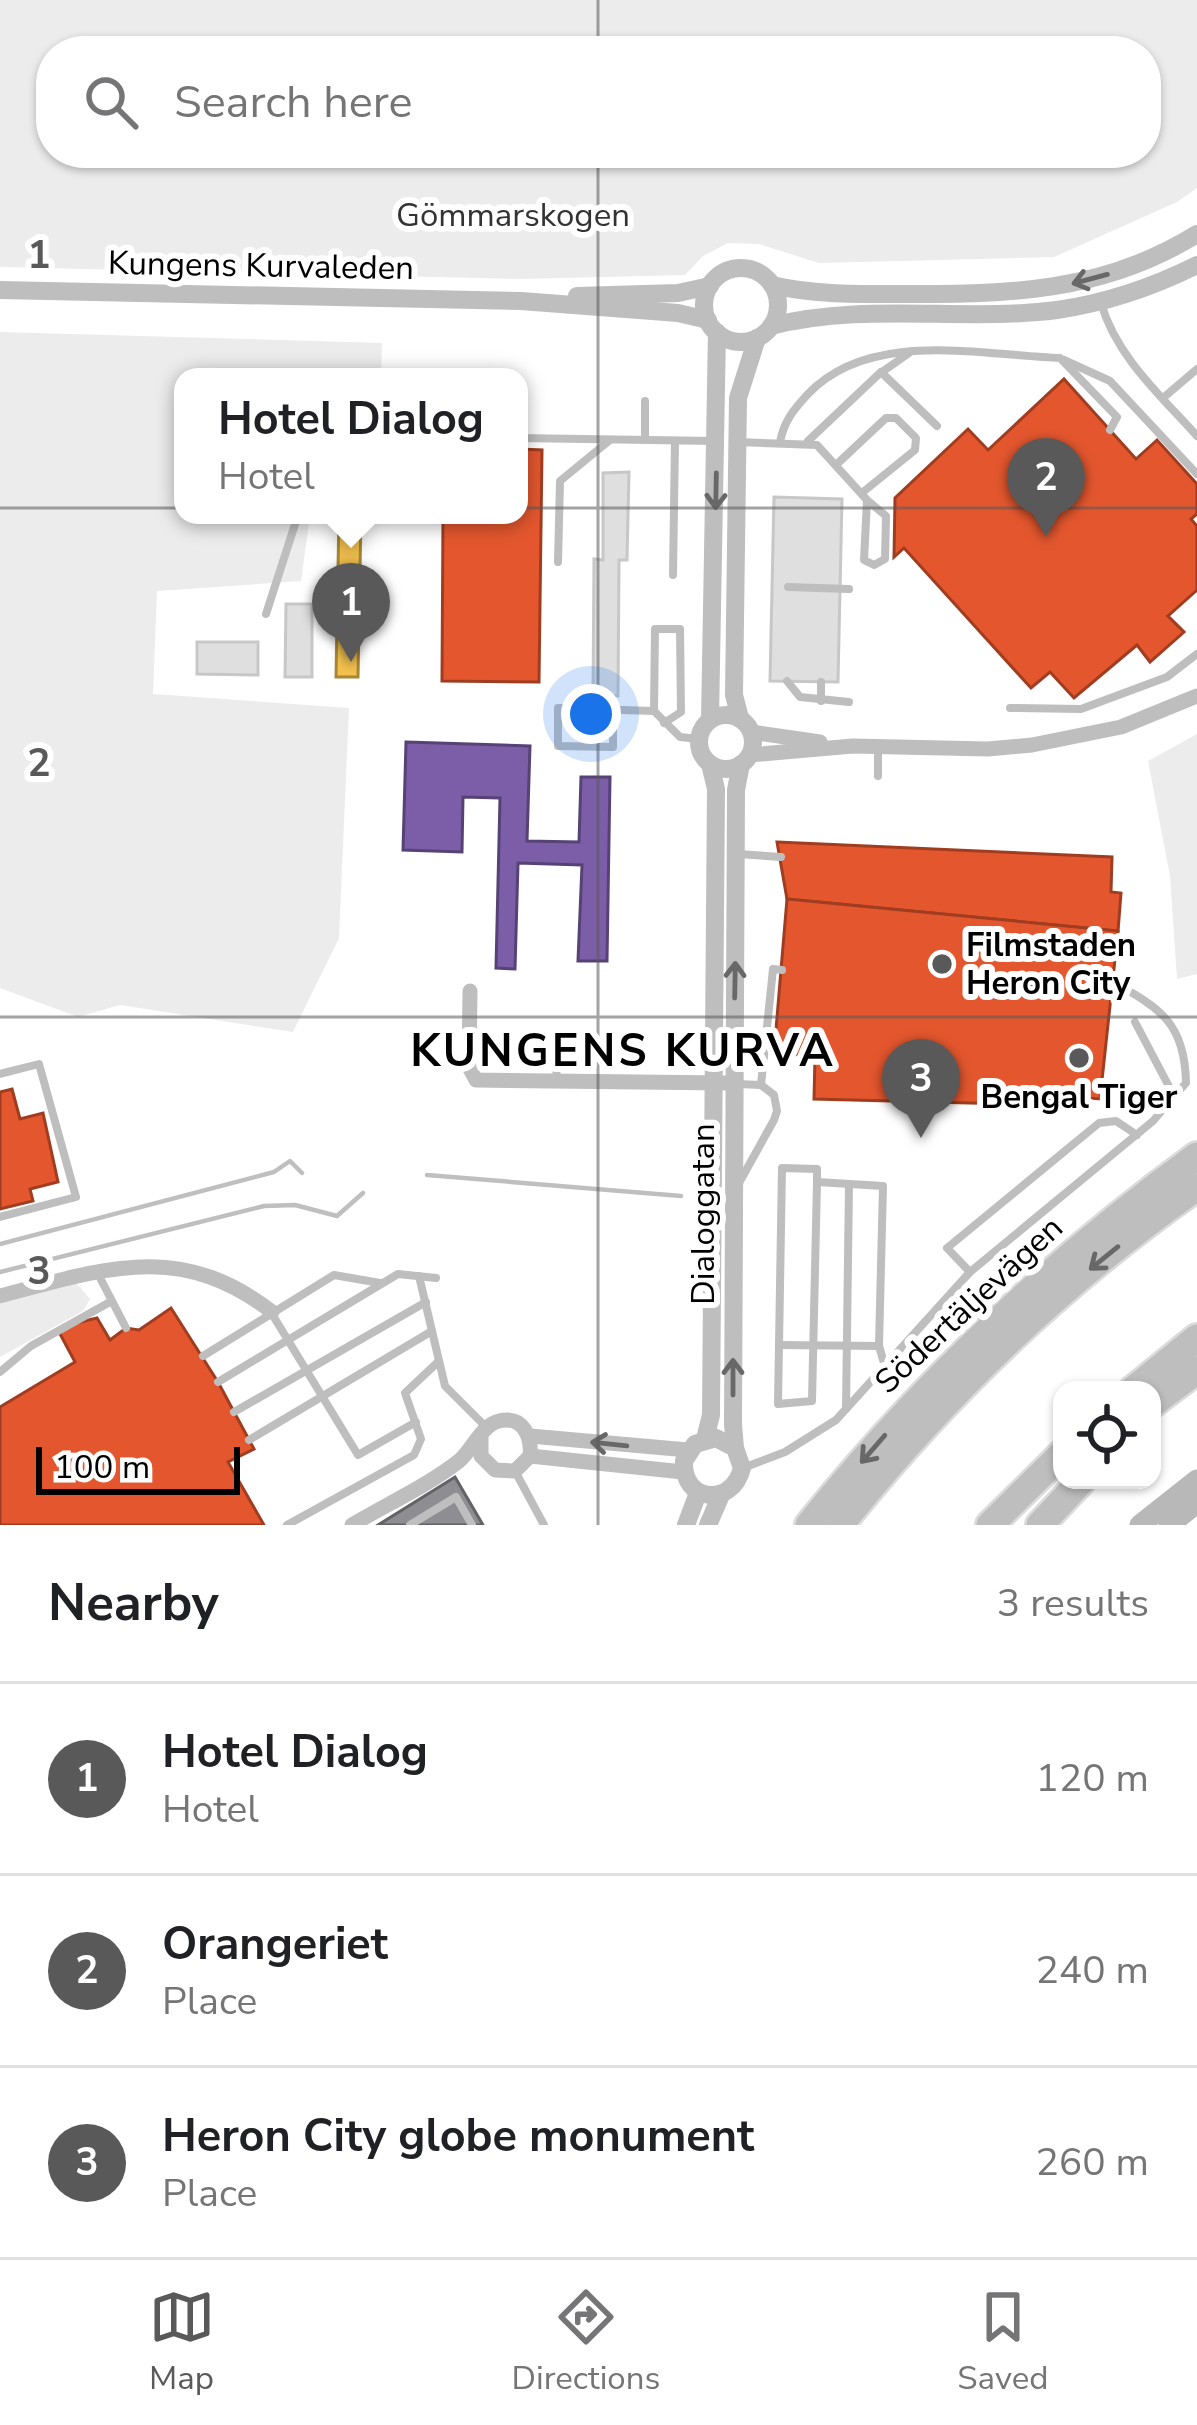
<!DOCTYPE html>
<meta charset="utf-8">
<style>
:root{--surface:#fff;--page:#f6f6f6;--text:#202124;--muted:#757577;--line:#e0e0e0;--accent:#595959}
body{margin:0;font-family:"Nunito Sans",sans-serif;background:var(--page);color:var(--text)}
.controls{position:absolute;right:36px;bottom:36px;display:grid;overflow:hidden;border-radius:24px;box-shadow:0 3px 9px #0004}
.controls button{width:108px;height:108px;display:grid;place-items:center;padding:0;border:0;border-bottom:3px solid var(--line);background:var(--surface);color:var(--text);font:60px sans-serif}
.scale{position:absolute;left:36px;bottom:30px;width:204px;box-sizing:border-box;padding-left:12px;border:6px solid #000;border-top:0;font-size:33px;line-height:42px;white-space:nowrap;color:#000;-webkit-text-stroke:9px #fff;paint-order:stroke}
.you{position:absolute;left:591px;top:714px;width:42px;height:42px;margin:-30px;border:9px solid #fff;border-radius:50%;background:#1a73e8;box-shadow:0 0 0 18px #1a73e833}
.badge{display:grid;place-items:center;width:78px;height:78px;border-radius:50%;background:var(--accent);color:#fff;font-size:39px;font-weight:700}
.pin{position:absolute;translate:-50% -99px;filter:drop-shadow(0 3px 6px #0008)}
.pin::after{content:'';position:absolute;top:63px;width:42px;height:36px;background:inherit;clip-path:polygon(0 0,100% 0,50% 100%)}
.popup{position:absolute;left:174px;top:368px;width:354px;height:156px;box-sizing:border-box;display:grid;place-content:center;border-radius:24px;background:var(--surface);filter:drop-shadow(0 3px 9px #0005);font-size:39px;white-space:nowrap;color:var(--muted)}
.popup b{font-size:45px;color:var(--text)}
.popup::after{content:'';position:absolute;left:50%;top:100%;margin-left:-24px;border:24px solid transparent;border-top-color:var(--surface)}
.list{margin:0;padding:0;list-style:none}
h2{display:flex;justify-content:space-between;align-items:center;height:156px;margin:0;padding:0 48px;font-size:51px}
h2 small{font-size:39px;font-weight:400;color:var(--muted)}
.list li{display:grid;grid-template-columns:78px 1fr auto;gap:36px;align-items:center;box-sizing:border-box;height:192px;padding:0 48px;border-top:3px solid var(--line)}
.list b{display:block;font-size:45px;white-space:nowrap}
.list p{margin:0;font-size:39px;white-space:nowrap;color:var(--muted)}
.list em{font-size:39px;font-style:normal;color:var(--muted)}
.icon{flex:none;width:66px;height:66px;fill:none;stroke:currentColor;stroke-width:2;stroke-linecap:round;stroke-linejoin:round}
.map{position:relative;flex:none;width:1197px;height:1525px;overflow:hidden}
.search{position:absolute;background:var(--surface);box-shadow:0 3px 9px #0004;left:36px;right:36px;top:36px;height:132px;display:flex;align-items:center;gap:30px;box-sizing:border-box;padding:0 42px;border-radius:48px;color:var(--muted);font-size:45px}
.sheet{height:732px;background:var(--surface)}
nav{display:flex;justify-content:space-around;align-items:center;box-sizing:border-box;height:168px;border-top:3px solid var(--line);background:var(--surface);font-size:33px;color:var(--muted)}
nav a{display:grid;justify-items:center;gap:6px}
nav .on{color:var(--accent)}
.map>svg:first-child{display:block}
</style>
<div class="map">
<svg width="1197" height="1525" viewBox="0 0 1197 1525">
<rect width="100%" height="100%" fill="#fff"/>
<g fill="#ececec" fill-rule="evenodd">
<path d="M0,0h1197v188l-20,14 -123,55 -235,6 -60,-19 -31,-1 -25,13 -18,19 -165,4 -520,-12zM51,51h1095v102h-1095z"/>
<path d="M0,332l382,11 -1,34h-198v138h127l-9,66 -144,10 -4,103 196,14 -10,230 -46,94 -173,-27 -42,12 -78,-29z"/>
<path d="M1197,734v240l-20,5 -7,-103 -22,-115z"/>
<path d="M76,1283l14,16 -7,12 -83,46v-53z"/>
</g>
<path fill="#f2c14e" stroke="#a98737" stroke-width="3" d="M339,515h22l-3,162h-22z"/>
<g fill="#e4572e" stroke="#a03d20" stroke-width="3">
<path d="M1064,379l72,80 21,-19 40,44v30l-6,5 6,7v64l-29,26 16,16 -34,30 -13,-17 -63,53 -24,-26 -19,16 -127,-140 -10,9 1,-59 73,-69 20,21z"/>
<path d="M519,449l23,1 -3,232 -97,-1 1,-166h76z"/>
<path d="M777,842l335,15 -1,35 10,1 -3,38 -331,-32z"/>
<path d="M787,899l331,32 -18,168 -48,-4 -1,10 -237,-6 1,-43 -41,-3z"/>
<path d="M12,1089l8,30 23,-6 15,69 -28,7 3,12 -33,8v-117z"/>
<path d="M171,1308l47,74 36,67 -26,13 36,63h-264v-118l75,-45 -16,-30 13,-8 25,-6 13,22 16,-12 13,2z"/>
</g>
<path fill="#7b5ea7" stroke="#564275" stroke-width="3" d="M406,742l124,4 -3,95 52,1 2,-65h29l-3,184h-29l4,-96 -64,-2 -3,106 -19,-1 4,-170 -37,-1 -1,55 -59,-2z"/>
<path fill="#8d8d92" stroke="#636366" stroke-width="3" d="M455,1477l28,48h-105z"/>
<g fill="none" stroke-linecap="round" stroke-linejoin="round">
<g stroke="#bfbfbf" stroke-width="4.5">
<path d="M427,1175l254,21"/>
<path d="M0,1244l274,-72 16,-11 12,12"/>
<path d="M0,1272l264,-66 31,-1 42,11 26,-23"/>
</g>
</g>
<g fill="#dfdfdf" stroke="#c7c7c7" stroke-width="3">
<path d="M629,472l-2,88h-8l-1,136 -25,-1 1,-136 9,1v-87z"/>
<path d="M774,497l68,2 -4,183 -68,-1z"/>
<path d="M286,604h26v73h-27z"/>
<path d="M197,642h61v33l-61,-1z"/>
</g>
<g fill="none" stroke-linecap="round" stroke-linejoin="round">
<g stroke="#dbdbdb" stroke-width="32">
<g id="motorway">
<path d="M1133,1390l64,-52"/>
<path d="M1152,1404l45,-34"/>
<path d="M809,1525c113,-141 243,-263 388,-369"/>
<path d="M840,1525c102,-128 223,-244 357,-338"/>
<path d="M990,1525l72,-71"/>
<path d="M1040,1525l42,-45"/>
</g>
</g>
<g stroke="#bebebe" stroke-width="8">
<path d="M1101,303c15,53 60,93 96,133"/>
<path d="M1064,360l46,21 87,93"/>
<path d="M882,372l27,-19"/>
<path d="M1163,398l34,-29"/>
<path d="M519,438l196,3"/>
<path d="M645,440v-39"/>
<path d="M808,441l73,-69 56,54"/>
<path d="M736,442l81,3 50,55 -3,60 10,5 11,-6 1,-43 -19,-16"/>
<path d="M780,442c4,-21 14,-33 28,-48 62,-65 171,-39 252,-36l57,59 -7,13"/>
<path d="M837,464l49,-46h10l20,20 -1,12 -52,42"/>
<path d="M558,562l2,-81 50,-41"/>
<path d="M673,575l2,-134"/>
<path d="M788,587l61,2"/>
<path d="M266,614l32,-99"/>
<path d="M787,681l13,16 49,5"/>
<path d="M821,682v19"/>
<path d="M1010,708l71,1 86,-32 30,-23"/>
<path d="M613,709v38l-55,-1v-38l96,3 26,26 19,2"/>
<path d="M654,711l1,-82h25l1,83 -17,11"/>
<path d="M878,776v-28"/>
<path d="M738,854l43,3"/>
<path d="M1135,1022l39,74"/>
<path d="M470,1045l28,1"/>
<path d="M0,1074l39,-10 37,133 -76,20"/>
<path d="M556,1081l2,-33"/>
<path d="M738,1084l23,1 12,-116 9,1"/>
<path d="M782,1168l35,1v13l-5,219 -34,3z"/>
<path d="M817,1182l66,4 -4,160 5,17"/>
<path d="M739,1183l35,-63 3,-9 -3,-16 -13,-10"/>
<path d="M97,1272l29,56"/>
<path d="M970,1272l-23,-24 152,-125 17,-2 21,14"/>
<path d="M419,1276l26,110 42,42"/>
<path d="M272,1314l86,141 58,-33"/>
<path d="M779,1345l100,1"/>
<path d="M203,1356l131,-81 46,8"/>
<path d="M0,1372l31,-26 79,-44"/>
<path d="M218,1382l180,-108 38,4"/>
<path d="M846,1409l3,-225"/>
<path d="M234,1412l192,-110"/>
<path d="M249,1440l183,-109"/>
<path d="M743,1468l42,-16 51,-32 134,-148 183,-151 33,-38c-1,-60 -26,-75 -73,-101"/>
<path d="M515,1471l29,54"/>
<path d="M287,1525l127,-70 7,-16 -16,-46 34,-32"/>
<path d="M410,1525l46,-28 16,28"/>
</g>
<g stroke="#bebebe" stroke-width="15">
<path d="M751,732l69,10"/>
<path d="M749,755l104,-9 135,3 44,-4 89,-18 76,-31"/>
<path d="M470,991l-1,76 7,13 249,3"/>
<path d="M0,1296c103,-27 180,-56 272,16"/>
<path d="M530,1436l158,14"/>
<path d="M530,1456l153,16"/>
<path d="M352,1525c35,-21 75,-39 107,-64 13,-11 23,-36 40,-40 24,-6 33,16 31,35l-15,15 -20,-1 -14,-14v-19"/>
</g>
<g stroke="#bebebe" stroke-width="18">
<circle cx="741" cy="305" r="37"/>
<path d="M772,285c43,10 86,9 130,9 107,0 200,-1 295,-60"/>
<path d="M0,290l521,11 157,12 30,7"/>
<path d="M577,296l101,-3 32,-7"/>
<path d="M771,326c95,-24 190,-4 286,-16 48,-7 96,-23 140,-45"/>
<circle cx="726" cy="742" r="27"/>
<path d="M740,718l-6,-23 4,-297 19,-60"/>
<path d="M710,719l7,-387"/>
<path d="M705,1439l6,-24 5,-626 -6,-25"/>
<path d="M735,1448l-19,-10 -21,6 -11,17c-2,41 48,47 58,7l-7,-20 -2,-24 3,-634 5,-26"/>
<path d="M686,1525l12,-32"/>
<path d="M708,1525l13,-30"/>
</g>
<g stroke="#b8b8b8" stroke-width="21">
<path d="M1140,1525l57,-45"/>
<path d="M1169,1525l28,-22"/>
</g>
<use href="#motorway" stroke="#bebebe" stroke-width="27"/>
</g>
<defs><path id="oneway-shaft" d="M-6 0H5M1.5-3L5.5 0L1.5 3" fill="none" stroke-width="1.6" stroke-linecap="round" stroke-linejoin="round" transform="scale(3)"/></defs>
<g stroke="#686868">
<use href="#oneway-shaft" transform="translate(1090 279) rotate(165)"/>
<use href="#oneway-shaft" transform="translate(716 491) rotate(91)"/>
<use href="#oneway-shaft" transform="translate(735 980) rotate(-89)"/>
<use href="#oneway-shaft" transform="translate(1104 1258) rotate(141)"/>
<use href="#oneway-shaft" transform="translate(733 1377) rotate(-90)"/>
<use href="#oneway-shaft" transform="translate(609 1444) rotate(-174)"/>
<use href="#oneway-shaft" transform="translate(873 1449) rotate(131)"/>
</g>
<path fill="none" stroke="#595959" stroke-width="3" stroke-opacity="0.55" d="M598,0v51M598,153v1372M0,508h1197M0,1017h1197"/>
<g fill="#595959" stroke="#fff" stroke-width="4.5">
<circle cx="942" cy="964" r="12"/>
<circle cx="1079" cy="1058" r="12"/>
</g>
<g text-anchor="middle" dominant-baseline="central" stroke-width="12" stroke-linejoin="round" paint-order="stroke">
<g font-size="33" fill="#333" stroke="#fff">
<text x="513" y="215">Gömmarskogen</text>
</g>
<g font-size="33" fill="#000" stroke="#fff">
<text transform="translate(261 266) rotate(1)">Kungens Kurvaleden</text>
<text transform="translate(703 1214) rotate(-90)">Dialoggatan</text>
<text transform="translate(969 1305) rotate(-43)">Södertäljevägen</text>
</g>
<g font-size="33" font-weight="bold" fill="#000" stroke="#fff" text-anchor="start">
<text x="966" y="945">Filmstaden<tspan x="966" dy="38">Heron City</tspan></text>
<text x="1079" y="1097" text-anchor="middle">Bengal Tiger</text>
</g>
<g font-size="45" font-weight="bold" letter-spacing="3" fill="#000" stroke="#fff">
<text x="623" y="1051">KUNGENS KURVA</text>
</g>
</g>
<g font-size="39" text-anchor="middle" font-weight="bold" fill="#595959" stroke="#fff" stroke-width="12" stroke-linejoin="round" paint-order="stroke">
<text x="39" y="268">1</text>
<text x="39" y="776">2</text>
<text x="39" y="1284">3</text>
</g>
</svg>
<div class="controls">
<button><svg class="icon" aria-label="locate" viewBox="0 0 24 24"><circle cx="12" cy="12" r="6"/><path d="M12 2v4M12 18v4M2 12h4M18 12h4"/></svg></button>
</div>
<div class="scale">100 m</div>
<div class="you"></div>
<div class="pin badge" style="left:351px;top:662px">1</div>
<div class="popup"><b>Hotel Dialog</b>Hotel</div>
<div class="pin badge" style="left:1046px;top:537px">2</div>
<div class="pin badge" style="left:921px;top:1138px">3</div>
<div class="search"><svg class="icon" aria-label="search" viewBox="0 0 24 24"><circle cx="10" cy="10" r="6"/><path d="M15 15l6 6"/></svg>Search here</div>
</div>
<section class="sheet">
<h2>Nearby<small>3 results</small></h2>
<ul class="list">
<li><span class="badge">1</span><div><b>Hotel Dialog</b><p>Hotel</p></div><em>120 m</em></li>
<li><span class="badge">2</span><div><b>Orangeriet</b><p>Place</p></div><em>240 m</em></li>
<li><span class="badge">3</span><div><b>Heron City globe monument</b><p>Place</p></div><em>260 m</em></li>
</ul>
</section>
<nav>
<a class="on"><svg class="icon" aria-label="map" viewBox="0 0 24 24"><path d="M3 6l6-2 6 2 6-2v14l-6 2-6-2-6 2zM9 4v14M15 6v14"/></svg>Map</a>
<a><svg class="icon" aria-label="directions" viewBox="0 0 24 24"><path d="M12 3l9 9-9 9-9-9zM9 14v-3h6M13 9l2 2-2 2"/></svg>Directions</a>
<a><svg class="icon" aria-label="saved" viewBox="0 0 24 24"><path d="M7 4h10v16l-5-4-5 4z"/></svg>Saved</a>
</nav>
